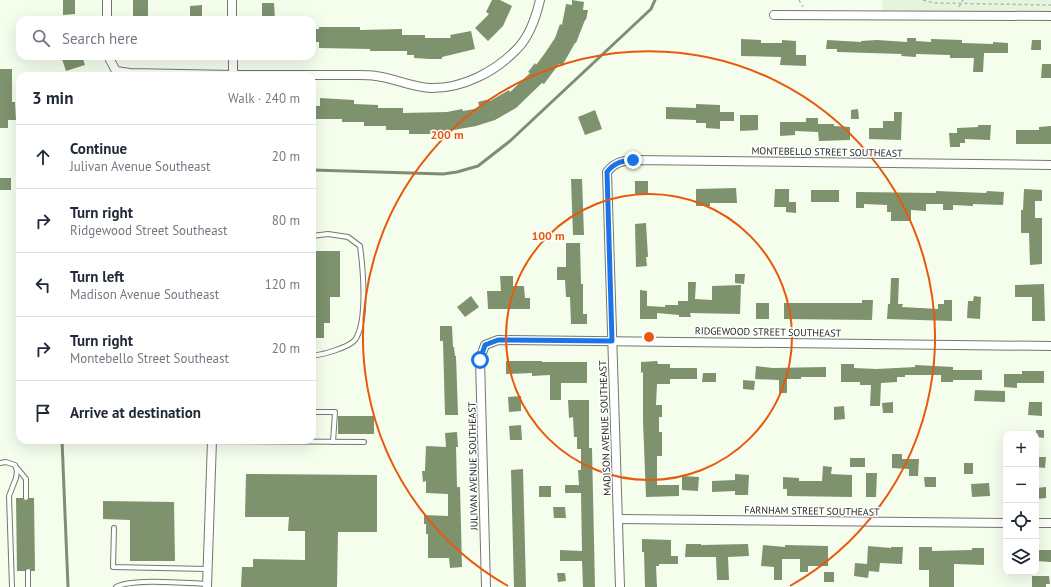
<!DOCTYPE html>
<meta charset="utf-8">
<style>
:root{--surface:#fff;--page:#f6f6f7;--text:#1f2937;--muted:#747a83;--line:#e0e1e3}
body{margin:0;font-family:"PT Sans",sans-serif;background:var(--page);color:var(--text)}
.controls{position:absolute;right:12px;bottom:12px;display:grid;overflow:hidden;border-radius:8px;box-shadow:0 4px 16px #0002}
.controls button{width:36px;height:36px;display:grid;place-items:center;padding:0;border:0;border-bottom:1px solid var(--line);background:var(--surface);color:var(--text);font:20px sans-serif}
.stop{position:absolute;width:12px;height:12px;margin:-9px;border:3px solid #1a73e8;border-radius:50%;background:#fff}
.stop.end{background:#1a73e8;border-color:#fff;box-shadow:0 1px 4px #0008}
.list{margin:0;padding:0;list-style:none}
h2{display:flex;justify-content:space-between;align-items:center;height:52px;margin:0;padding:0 16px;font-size:17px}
h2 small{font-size:13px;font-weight:400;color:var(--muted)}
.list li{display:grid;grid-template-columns:26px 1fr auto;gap:12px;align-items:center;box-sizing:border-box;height:64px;padding:0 16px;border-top:1px solid var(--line)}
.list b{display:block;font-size:15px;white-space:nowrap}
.list p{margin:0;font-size:13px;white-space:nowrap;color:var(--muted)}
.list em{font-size:13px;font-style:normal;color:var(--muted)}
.icon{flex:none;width:22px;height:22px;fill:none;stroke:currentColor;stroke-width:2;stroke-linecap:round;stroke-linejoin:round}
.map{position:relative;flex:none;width:1051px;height:587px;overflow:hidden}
.search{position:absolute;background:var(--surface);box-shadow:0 4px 16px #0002;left:16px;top:16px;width:300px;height:44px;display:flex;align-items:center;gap:10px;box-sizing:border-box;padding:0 14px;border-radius:12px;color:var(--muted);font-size:15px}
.panel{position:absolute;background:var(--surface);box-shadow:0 4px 16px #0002;left:16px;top:72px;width:300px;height:372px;border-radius:12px}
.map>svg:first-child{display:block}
</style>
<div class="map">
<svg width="1051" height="587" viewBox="0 0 1051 587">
<rect width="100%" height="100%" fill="#f5feed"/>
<path fill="#e7f4dc" d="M882,0h169v12l-168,-1z"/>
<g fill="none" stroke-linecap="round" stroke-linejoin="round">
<g stroke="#7e8e72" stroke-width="3">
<path d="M312,170l131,4 14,-2 21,-6 32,-25 141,-132 4,-9"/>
<path d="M62,440l6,147"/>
</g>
</g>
<g fill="#7e926e">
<path d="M63,0h12v14l-12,1z"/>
<path d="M133,0h15v18h-7v2h-8z"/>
<path d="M492,0h8l12,6 -9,20 -15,15 -13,-13 14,-14 -3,-2z"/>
<path d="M572,0l12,2 -1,8h5l-2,10h-1l-9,23h-1l-13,23 -3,-2 -15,20 -2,-1 -26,25 -21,12 -19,6 -28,5v2l-17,1h-22v-4h-23v-4h-22v-4h-22v-3h-30v-13h8v-8l34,2v4l24,1v3h25v5l44,-1 15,-3 1,2 17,-3 -2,-6 12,-3v2l19,-11 1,2 20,-19 -2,-1 7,-9 1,2 9,-12 10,-15 5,-14 2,1 4,-21 6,1z"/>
<path d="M262,3h12l1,17h-13z"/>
<path d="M202,5v15h-12v-14z"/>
<path d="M319,27h41v3l42,-1v6h23v3h26l-1,-3 21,-4 4,18 -33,8v2h-12l-16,-1v-3h-7v-4h-37v-2l-51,-1v-6h-7v-13h7z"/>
<path d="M907,38h9v3l15,1v-3l31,1v3l31,1v-2l15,1v10h-24l-1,19h-10l1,-14h-24v-3l-34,-1v3l-15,-1 1,-2 -65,-2v-3h-11l1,-9 34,2v-1l16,-1 30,2z"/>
<path d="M741,39l20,1v3h21v-3l14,1v14h10v11l-26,-1 1,-8 -40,-1z"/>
<path d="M1032,40h9v10h-10z"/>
<path d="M61,56h21l3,9 -19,6z"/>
<path d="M1042,64h9v14h-10z"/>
<path d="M0,69h12v33h3l1,18h-8v8h-8z"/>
<path d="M696,104l24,1v7h14v9h-14v8l-14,-1v-5h-10v-3l-30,-1v-12l30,1z"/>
<path d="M858,109l1,10h-8v-9z"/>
<path d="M595,110l7,19 -17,6 -7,-18z"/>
<path d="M894,112h8l-1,28 -32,-1v-11h14v-7h11z"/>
<path d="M740,115h18v15l-18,1z"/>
<path d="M806,118h12v6h16v2l16,1v13l-31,1 -1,-9 -23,-1v4l-15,1v-14h26z"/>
<path d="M978,125h13l-1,15 -25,-1v4h-5v4h-10l-1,-14h8v-5l21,-1z"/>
<path d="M1051,126v18h-35v-14h23v-3z"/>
<rect x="0" y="178" width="11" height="12"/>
<path d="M571,179h11l2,56h-11z"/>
<rect x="635" y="181" width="13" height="13"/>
<path d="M736,188l1,15h-27v3h-14v-17z"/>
<path d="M775,189h14v13h7v11l-10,-1v-5h-12z"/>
<path d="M1024,189l18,1v11h-7v17h7v46l-12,1 -1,-32h-8v-23h2z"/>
<rect x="811" y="190" width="28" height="12"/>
<path d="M936,191l50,2 1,-2 17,1 -1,13 -30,-1v2l-20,-1v5h-10v-6h-17v7l-15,-1v11h-20v-9h-4v-7l-23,-1v4h-8v-16l80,1z"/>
<path d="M646,223l2,34h-2l1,9 -11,1 -1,-43z"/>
<path d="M566,243h14l1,41h2v30h4v10h-16l-1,-27h-4l-1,-17h-8v-13h9z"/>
<path d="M312,251h28v46h-10v26h-6v15h-12z"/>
<path d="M735,274h10l-1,10 -9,-1z"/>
<path d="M500,276h13v10h11l1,12h5v11h-42l-1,-18h14z"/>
<path d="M891,278h8l-1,26h5l-1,3 36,2v-5h6v-4h8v21l-65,-2 1,-15h2z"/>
<path d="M688,282h8l-1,17 17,1v-14l29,-1 -1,29 -50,-1 1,4h-12v-2l-22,-2v6h-17v-29l7,1v15l18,1v-2h13v-4h10z"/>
<path d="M1044,284l1,37h-13v-24h-17v-12z"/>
<path d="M471,296l8,11 -14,10 -8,-10z"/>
<path d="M974,296l7,1 -1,22 -13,-1 1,-17h5z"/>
<path d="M862,300h11l-1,20 -88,-1v-16h78z"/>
<rect x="756" y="303" width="13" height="16"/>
<path d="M440,326h12l1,21h1l1,9h1l2,59h-13l-2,-74h-3z"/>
<path d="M506,361h36v1h45v21h-26v17h-11v-25l-18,1v-3l-26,1z"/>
<path d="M657,361l1,3h12v4h27v11h-27v5h-13l-1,21h6v12h-3v15h3v24h-5v29h22v11l-33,1 -3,-76v-49l-2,1v-11z"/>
<path d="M841,364h13v4l23,1 38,-2v-2l38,2v3h29v10h-29v2h-12v-7h-36v2h-8v5l-16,1 -1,23h-10l1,-21h-11v-3h-19z"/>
<path d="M756,366l17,2 53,-1v10h-25v2h-14v14h-8v-13l-24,-1z"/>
<path d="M1022,371h22v12h-27v5l-13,-1v-13h18z"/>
<path d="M703,373h13v9h-14z"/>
<path d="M743,380l12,1 -1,9 -11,-1z"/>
<path d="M975,390l30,1v11l-31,-1z"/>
<path d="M521,396v15l-12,1 -1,-15z"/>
<path d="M568,400h21v48h3l3,139h-12l-1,-26h-22v-11l22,1 -1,-58h-16v-8h14l-1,-15h3v-21h-4v-12h-3l-1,-20 -4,1z"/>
<path d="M893,402v11h-10l-1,-10z"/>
<path d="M1029,402h13v14l-14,-1z"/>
<path d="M844,406l1,13 -11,1v-13z"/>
<rect x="338" y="416" width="36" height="18"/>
<path d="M521,425l1,15h-12l-1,-14z"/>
<path d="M1036,430h8v8l-8,-1z"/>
<path d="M457,432l1,15h-2l1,40h3l2,80 -12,1 -1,-10h-21v-24h-2v-10h-2v-9l24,1v-22l-22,-1v-12l-3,1 -1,-11h3l1,-25 20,1 -1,-14z"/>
<path d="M892,454h10v5h17l-1,17h-9v-7l-17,-1z"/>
<path d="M1036,457h10l-1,11 -9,-1z"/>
<rect x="850" y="458" width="15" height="9"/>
<rect x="964" y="463" width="9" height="11"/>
<path d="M823,466l9,1 -1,7 21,1v22l-65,-1v-7h-4v-12l16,1v3h23z"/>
<path d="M523,469l3,118h-12l-3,-117z"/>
<path d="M866,473h11l-1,24h-10z"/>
<path d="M246,474l131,1v57h-39l-1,55h-96l1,-20h11v-8l52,1v-29h-17l1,-14h-44z"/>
<path d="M735,474l14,1 -1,20h-13v-4l-23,1v-11l23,-1z"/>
<path d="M682,476l17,1 -1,14 -16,-1z"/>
<path d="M924,477h12v10h-11z"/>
<path d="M989,483l1,13 -18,1 -1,-13z"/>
<rect x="539" y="486" width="12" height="11"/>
<path d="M1046,487v11l-10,1v-11z"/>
<path d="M16,498h7l1,3h2l3,-3h5l1,73h-4l-1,-3h-2l-3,3h-8z"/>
<path d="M103,501l71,1 1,59h-45v-41l-27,-1z"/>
<path d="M553,507h12l1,11h-12z"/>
<path d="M642,539l29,1v16h7v8h-19v2h-3l1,21h-12l-1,-35h-2z"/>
<path d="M686,544h15v1l47,-1 1,12 -21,1 1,23h-12l-1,-23h-31z"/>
<path d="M763,545l22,2v-2l43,1v20h-20v6h-8v-13h-18v21h-8v-13l-13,-1z"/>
<path d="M868,546l23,2v-1h12l-1,17 -22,-1 -1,9 -10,-1 -1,7 -14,-2 1,-13 12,1z"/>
<path d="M919,547h13v4l40,-1v-2h12v17l-30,-1v23h-25v-17h-10z"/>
<path d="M1036,550h15v12l-15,-1z"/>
<rect x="824" y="572" width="10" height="10"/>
<path d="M557,573h8l1,8 -8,1z"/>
<path d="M1032,576h17l1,8h-4v3h-14z"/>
</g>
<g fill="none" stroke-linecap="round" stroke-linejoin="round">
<g stroke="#727a6b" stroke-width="6">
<g id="lane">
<path d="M312,236l16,-2 20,3 12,9c3,23 8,75 -5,94 -6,7 -34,16 -43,15"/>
<path d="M312,412h23l-2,30"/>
<path d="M212,441l152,1"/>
<path d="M0,463l6,-1 9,3 2,6 -1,7 -7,18 3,91"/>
<path d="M17,468l9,11v19"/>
<path d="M114,528l-1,39 94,2"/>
<path d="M28,571v16"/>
<path d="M116,587c16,-9 70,-4 91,-3"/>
</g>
</g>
<g stroke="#727a6b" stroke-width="10">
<g id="street">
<path d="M107,0v20"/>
<path d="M232,0v20"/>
<path d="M774,15l277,1"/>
<path d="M108,56l8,15 14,2 103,2h125c6,0 12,0 18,1 18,2 35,11 54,12 32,1 65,-16 87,-39 12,-12 19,-32 23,-49"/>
<path d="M233,56v19"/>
<path d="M618,519l388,4"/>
<path d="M1036,523h15"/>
<path d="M207,587l5,-147"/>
<path d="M486,587l-6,-228 5,-14 13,-5 553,6"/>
<path d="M620,587l-13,-415c7,-9 14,-11 26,-12l418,5"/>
</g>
</g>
<g stroke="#b1b8ab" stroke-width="1.5" stroke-dasharray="3 3" stroke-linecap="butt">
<path d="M799,0l4,7"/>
<path d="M923,0l11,3 117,2"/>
<path d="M959,7l4,-7"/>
</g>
<use href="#lane" stroke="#fff" stroke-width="4"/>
<use href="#street" stroke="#fff" stroke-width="8"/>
</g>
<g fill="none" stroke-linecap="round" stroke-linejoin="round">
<path stroke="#1a73e8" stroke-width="5" d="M480,360l5,-15 13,-5 114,1 -5,-169c7,-9 14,-11 26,-12"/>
</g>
<g fill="none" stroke="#e8590c" stroke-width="2">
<circle cx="649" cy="337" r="143"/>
<path d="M508 586A286 286 0 1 1 790 586"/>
</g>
<g text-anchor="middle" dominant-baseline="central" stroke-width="3" stroke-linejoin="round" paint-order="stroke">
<g font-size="10" fill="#1d211b" stroke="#fff">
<text transform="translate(827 152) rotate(1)">MONTEBELLO STREET SOUTHEAST</text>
<text transform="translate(768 332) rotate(1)">RIDGEWOOD STREET SOUTHEAST</text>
<text transform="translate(605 428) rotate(-92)">MADISON AVENUE SOUTHEAST</text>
<text transform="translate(473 466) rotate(-91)">JULIVAN AVENUE SOUTHEAST</text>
<text transform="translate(812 511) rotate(1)">FARNHAM STREET SOUTHEAST</text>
</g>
</g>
<circle cx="649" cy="337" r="6" fill="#e8590c" stroke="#fff" stroke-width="2"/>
<g font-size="12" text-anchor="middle" font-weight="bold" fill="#e8590c" stroke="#fff" stroke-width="3" stroke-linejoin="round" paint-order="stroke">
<text x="447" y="139">200 m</text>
<text x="548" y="240">100 m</text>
</g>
</svg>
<div class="controls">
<button>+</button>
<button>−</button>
<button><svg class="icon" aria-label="locate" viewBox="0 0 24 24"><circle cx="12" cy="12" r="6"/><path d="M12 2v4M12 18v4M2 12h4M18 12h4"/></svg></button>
<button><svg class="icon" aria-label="layers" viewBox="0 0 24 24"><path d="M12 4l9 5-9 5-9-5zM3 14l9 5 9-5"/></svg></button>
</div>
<div class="stop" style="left:480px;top:360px"></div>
<div class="stop end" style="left:633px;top:160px"></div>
<div class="search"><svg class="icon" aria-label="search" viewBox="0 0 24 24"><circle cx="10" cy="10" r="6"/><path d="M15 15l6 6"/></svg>Search here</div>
<section class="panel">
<h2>3 min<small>Walk · 240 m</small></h2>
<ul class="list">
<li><svg class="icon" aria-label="ahead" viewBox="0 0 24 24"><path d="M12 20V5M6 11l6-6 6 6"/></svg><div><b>Continue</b><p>Julivan Avenue Southeast</p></div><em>20 m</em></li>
<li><svg class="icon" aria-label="right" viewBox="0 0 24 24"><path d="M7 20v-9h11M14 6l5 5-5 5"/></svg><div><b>Turn right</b><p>Ridgewood Street Southeast</p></div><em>80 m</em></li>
<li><svg class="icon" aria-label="left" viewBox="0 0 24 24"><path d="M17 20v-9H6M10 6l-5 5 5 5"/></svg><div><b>Turn left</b><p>Madison Avenue Southeast</p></div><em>120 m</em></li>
<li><svg class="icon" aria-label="right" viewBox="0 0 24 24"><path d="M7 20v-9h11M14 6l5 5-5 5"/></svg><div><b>Turn right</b><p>Montebello Street Southeast</p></div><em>20 m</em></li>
<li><svg class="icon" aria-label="arrive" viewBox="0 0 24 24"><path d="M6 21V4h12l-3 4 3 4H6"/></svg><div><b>Arrive at destination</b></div></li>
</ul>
</section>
</div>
